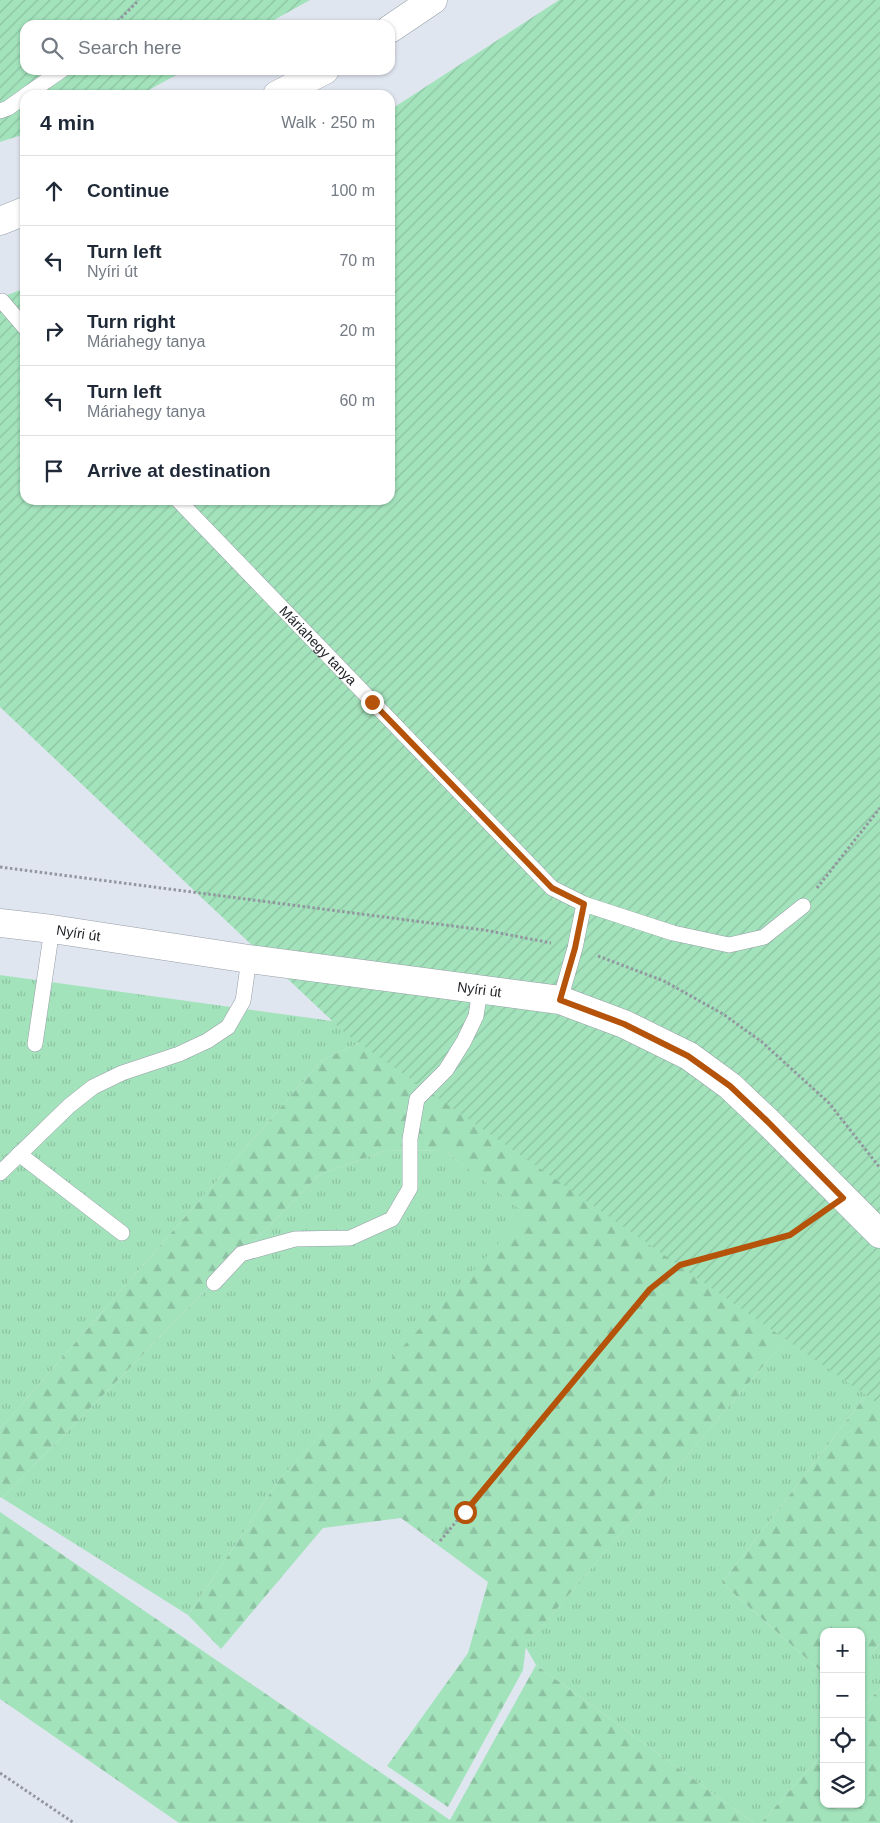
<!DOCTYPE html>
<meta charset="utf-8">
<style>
:root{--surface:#fff;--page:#f2f2f3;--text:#1f2937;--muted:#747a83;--line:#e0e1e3}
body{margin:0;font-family:Arial,sans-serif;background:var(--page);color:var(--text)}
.controls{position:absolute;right:15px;bottom:15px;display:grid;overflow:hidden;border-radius:10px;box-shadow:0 1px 4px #0004}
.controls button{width:45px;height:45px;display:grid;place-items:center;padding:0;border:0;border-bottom:1px solid var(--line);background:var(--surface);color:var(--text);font:25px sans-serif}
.stop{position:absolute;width:15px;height:15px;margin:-11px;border:4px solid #b45309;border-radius:50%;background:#fff}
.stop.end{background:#b45309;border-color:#fff;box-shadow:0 1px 5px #0008}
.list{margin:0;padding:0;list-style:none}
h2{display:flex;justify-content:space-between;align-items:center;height:65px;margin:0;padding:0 20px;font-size:21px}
h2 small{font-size:16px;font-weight:400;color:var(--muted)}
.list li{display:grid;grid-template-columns:32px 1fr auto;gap:15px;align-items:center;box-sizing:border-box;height:70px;padding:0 20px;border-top:1px solid var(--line)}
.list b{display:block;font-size:19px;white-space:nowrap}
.list p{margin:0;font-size:16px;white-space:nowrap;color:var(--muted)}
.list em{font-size:16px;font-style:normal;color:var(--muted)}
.icon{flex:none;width:28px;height:28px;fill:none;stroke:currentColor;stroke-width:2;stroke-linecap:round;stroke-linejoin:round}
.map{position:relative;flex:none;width:880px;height:1823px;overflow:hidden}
.search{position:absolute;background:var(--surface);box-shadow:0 1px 4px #0004;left:20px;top:20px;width:375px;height:55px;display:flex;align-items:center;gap:12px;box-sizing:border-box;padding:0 18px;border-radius:15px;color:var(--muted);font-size:19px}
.panel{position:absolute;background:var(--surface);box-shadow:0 1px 4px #0004;left:20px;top:90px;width:375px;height:415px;border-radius:15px}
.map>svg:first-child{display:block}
</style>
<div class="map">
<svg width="880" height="1823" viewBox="0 0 880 1823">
<defs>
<pattern id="grass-tufts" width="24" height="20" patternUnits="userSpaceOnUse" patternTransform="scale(1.25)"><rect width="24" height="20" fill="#a3e3bc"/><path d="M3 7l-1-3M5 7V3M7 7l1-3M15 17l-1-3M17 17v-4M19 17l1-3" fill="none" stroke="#8cc2a1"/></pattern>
<pattern id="forest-firs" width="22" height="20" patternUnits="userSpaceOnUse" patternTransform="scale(1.25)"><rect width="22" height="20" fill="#a3e3bc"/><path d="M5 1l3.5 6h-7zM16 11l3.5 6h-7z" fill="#8cc2a1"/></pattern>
<pattern id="garden-furrows" width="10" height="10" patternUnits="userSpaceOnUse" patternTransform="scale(1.25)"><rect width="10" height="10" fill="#a3e3bc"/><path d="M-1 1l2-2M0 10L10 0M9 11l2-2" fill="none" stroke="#8cc2a1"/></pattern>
</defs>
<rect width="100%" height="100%" fill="#e0e6f0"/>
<g fill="url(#grass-tufts)">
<path d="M0,975l390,54 -68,31 -322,369z"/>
<path d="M386,1150l59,1 82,63 -248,266 -91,135 -186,-117 317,-323z"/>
<path d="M855,1258l25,119 -158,206 102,91v78l-63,71h-7l-218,-158 -11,-19z"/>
<path d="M880,1644v44l-19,22v-48z"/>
</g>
<g fill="url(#forest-firs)">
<path d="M390,1029l465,229 -329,387 -3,25 -75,137 -61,-41 81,-113 20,-71 -87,-64 -78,10 -102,121 -33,-34 91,-135 247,-266 -81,-63 -59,-1 -67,25 -317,323 -2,-1v-68l322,-369z"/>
<path d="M880,1377v267l-19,18v-30h-37v42l-102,-91z"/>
<path d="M0,1512l450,308 86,-155 218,158h-575l-179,-124z"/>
<path d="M880,1688v135h-119l63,-71v52h37v-94z"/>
</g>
<g fill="url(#garden-furrows)">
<path d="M0,0h310l-45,25h-240v45h160l-45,25h-115v39l-25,8z"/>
<path d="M559,0h321v1405l-534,-371 -346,-327v-409l25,-10v212h365v-390z"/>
</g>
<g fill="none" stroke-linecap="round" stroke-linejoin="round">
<g stroke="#989ea7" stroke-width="16">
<g id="lane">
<path d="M26,95l36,-25"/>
<path d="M0,111l8,-3 17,-12"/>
<path d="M2,301l23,27"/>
<path id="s1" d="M178,500l374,388 32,16 -9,44 -15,52"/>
<path d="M584,904l89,29 56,12 35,-8 39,-31"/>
<path d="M35,1044l17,-115"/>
<path d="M19,1154l103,79"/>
<path d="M0,1173l69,-67 24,-19 29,-14 57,-19 28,-13 21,-14 15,-26 6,-42"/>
<path d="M214,1283l27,-29 54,-15 55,-1 42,-19 18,-31v-49l7,-40 29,-29 18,-29 12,-25 4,-26"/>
</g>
</g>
<g stroke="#989ea7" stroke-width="29">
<g id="secondary">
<path id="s2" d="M0,923l52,6 197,30 311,41 64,24 65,32 41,30 37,35 113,113"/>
</g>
</g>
<g stroke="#989ea7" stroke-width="29">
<g id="primary">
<path d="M390,29l43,-29"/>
<path d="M277,95l48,-25"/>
<path d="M0,221l25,-10"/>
</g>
</g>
<g stroke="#92969e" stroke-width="3" stroke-dasharray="2.5 2.5" stroke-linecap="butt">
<path d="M114,25l25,-25"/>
<path d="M0,867l484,63 67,13"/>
<path d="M817,888l63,-80"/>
<path d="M598,956l66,25 59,33 39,28 67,61 51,65"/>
<path d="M440,1541l210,-252 30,-24 110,-30 28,-19"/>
<path d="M0,1773l74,50"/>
</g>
<use href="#lane" stroke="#fff" stroke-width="15"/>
<use href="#secondary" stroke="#fff" stroke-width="28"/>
<use href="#primary" stroke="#fff" stroke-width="28"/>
</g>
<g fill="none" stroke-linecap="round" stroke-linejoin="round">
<path stroke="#b45309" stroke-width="6" d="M372,702l180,186 32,16 -9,44 -15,52 64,24 64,32 42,30 37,35 76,77 -53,37 -110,30 -30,24 -185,223"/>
</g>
<g text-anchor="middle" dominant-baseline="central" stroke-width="5" stroke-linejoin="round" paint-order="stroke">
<g font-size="14" fill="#1e2024" stroke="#e0e6f0">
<text stroke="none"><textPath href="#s1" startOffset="202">Máriahegy tanya</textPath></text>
<text stroke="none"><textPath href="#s2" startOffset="79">Nyíri út</textPath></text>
<text stroke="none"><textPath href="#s2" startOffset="484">Nyíri út</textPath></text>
</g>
</g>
</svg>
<div class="controls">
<button>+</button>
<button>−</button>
<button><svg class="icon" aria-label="locate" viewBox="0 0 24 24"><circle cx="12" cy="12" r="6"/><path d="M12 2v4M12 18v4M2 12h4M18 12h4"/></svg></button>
<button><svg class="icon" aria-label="layers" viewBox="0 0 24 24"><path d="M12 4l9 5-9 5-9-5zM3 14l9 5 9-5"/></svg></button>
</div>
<div class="stop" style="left:465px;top:1512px"></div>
<div class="stop end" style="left:372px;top:702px"></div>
<div class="search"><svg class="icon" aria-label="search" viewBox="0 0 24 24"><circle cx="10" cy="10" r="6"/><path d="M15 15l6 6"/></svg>Search here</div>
<section class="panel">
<h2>4 min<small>Walk · 250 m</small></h2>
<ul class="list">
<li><svg class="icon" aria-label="ahead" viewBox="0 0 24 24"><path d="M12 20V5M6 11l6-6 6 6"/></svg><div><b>Continue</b></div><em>100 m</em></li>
<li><svg class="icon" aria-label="left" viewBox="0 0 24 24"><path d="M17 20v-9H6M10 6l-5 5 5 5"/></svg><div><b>Turn left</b><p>Nyíri út</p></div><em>70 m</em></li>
<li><svg class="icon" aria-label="right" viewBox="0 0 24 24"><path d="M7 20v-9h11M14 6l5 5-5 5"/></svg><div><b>Turn right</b><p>Máriahegy tanya</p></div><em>20 m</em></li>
<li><svg class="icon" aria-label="left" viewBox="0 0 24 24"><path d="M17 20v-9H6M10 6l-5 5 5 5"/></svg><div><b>Turn left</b><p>Máriahegy tanya</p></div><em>60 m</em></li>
<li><svg class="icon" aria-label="arrive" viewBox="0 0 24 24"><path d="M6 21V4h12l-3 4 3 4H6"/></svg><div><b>Arrive at destination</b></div></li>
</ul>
</section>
</div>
